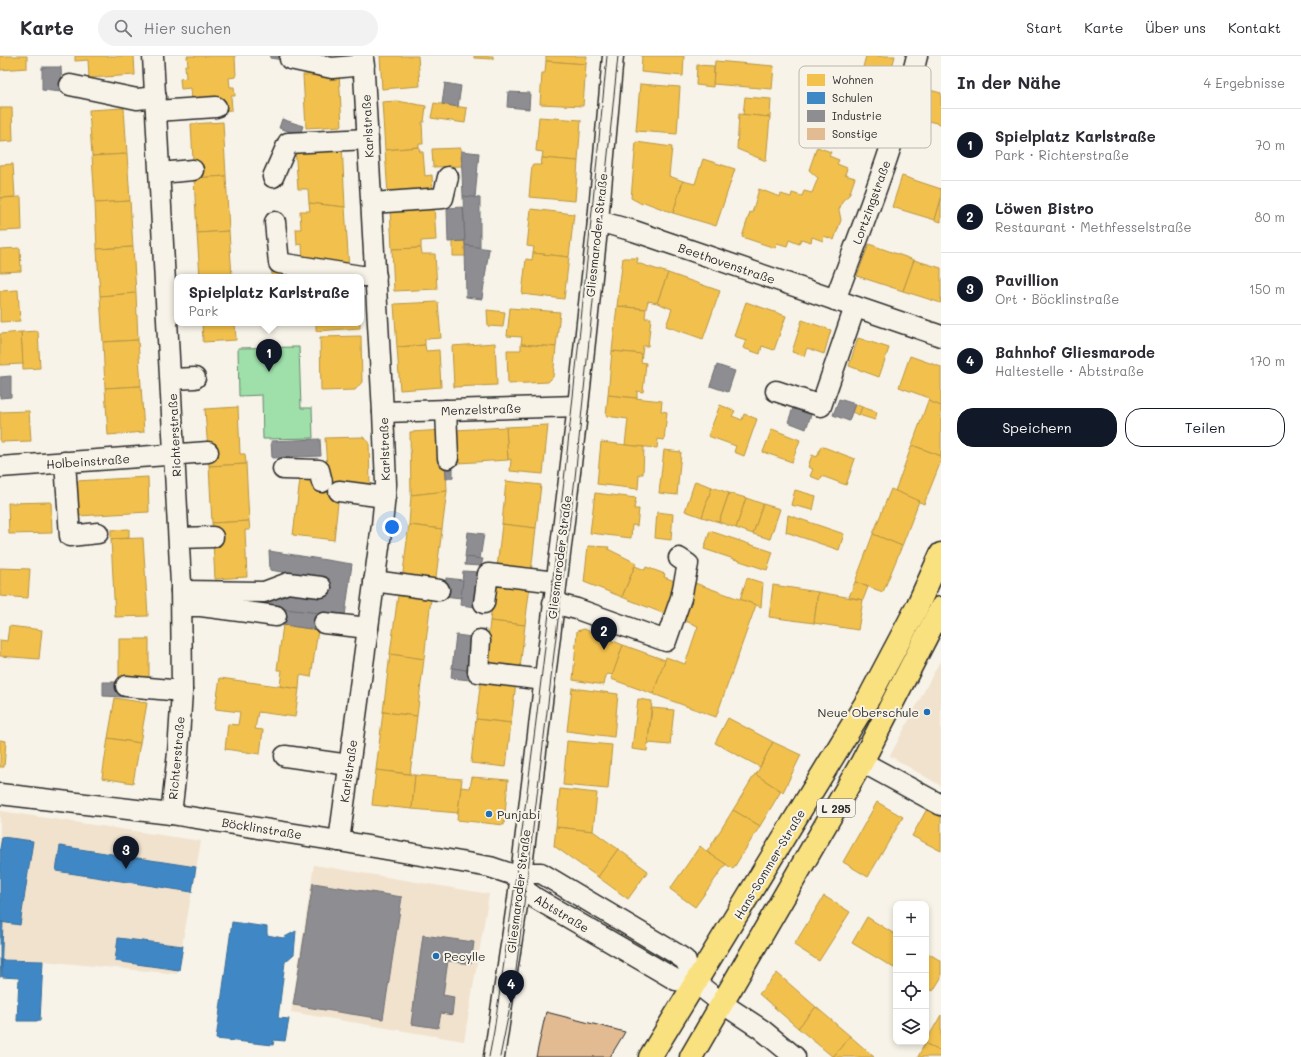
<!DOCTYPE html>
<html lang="de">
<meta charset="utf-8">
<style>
:root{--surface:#fff;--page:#f2f2f3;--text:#2b2b33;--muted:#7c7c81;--line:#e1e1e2;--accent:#111827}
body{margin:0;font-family:Mali,sans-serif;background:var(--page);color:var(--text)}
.controls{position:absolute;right:12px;bottom:12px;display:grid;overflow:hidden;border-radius:8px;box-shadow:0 2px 6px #0003}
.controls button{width:36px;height:36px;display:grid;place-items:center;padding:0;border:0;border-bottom:1px solid var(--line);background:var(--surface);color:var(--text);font:20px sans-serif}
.you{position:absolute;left:392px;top:471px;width:14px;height:14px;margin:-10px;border:3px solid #fff;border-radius:50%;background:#1a73e8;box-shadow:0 0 0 6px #1a73e833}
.badge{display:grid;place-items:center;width:26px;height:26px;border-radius:50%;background:var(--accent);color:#fff;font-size:13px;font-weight:700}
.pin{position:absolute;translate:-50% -33px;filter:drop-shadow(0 1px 2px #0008)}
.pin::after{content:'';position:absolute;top:21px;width:14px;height:12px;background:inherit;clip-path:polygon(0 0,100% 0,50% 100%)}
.popup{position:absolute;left:174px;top:218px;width:190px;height:52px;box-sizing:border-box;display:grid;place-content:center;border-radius:8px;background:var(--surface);filter:drop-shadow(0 1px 3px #0005);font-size:13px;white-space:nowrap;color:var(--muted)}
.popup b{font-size:15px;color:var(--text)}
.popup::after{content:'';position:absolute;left:50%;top:100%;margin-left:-8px;border:8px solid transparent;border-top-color:var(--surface)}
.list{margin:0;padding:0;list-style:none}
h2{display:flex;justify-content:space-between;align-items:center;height:52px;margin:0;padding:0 16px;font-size:17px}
h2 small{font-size:13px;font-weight:400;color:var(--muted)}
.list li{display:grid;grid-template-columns:26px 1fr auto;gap:12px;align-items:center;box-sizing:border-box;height:72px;padding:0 16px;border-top:1px solid var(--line)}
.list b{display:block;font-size:15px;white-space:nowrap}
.list p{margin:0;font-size:13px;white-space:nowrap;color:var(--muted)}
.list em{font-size:13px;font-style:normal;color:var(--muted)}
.actions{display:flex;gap:8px;padding:12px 16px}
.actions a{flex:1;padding:9px 0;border:1px solid var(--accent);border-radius:16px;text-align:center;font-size:14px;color:var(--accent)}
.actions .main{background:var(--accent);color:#fff}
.icon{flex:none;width:22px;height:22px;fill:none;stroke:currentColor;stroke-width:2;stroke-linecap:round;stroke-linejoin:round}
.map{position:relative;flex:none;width:941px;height:1001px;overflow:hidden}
header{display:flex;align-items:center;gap:24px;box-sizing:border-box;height:56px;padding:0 20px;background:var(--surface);border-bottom:1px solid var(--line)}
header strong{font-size:19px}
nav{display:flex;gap:22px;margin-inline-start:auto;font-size:14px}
.search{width:280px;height:36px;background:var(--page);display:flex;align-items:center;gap:10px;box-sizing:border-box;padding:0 14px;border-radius:22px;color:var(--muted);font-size:15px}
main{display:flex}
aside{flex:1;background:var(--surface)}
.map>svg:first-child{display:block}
</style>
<header>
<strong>Karte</strong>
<div class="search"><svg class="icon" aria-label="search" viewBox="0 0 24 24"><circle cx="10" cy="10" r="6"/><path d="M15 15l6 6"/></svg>Hier suchen</div>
<nav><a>Start</a><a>Karte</a><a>Über uns</a><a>Kontakt</a></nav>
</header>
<main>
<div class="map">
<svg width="941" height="1001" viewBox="0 0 941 1001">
<rect width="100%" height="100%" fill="#f7f3e8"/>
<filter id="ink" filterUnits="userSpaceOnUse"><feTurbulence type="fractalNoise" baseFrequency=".025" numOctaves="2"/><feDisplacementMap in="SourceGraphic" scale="8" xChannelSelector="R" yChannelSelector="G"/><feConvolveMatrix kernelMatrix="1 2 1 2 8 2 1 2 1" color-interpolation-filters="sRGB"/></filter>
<g filter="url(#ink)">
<g fill="#f1e2ce">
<path d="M941,603v127l-51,-30z"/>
<path d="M0,755l201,30 -24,133 -134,-13 -43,-2z"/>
<path d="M314,809l175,29 -25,147 -173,-29z"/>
</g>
<path fill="#9fe0aa" stroke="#65866a" d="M299,291l2,61h11l1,30 -50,1 -1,-44 -23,1 -1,-48z"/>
<g fill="#f2c14e" stroke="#b69444">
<path d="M0,0h27v12l-27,2z"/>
<path d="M75,0h59l1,19 -46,3 -1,-18 -13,1z"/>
<path d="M187,0h48l1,21 -7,1 1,9h4l1,9h-4l1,14 -16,1 -24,-8 -1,-15 -10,1 -1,-10 6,-1 -1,-13h3z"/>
<path d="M380,0h38l2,30 -38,3z"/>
<path d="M474,0h19v3l-19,-1z"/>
<path d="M546,0h41l-1,8 -40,-3z"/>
<path d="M642,0h42l-1,20 -42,-4z"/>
<path d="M866,0h29l-9,34 -27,-8z"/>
<path d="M546,5l40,3 -3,42 -43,-2 2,-31h3z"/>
<path d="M715,5l59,5 -2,23 -59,-5z"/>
<path d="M697,9l17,1 -1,21 -17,-2z"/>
<path d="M339,17l3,53 -36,2 -3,-53z"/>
<path d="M859,26l27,8 -10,35 -26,-8z"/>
<path d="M640,28l40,3 -3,47 -41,-3z"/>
<path d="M922,32l19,5v31l-26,-6z"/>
<path d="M745,41l26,2 -1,18 -27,-2z"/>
<path d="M397,45l29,5 -2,16h-2l1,22h-4v3l-34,3 -3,-48z"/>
<path d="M434,47l33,5 -2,15 -34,-5z"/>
<path d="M0,52h12l1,33 -13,1z"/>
<path d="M124,52l3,46 -35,2 -3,-46z"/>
<path d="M739,58l31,3 -4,44 -29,-12z"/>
<path d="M539,61l42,3 -3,41 -36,-3 1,-6 -7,-1z"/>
<path d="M223,66l3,54 -32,2 -3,-54z"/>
<path d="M636,86l36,5 -3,29 14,5 -10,32 -29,-11 -2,2 -11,-6z"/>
<path d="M342,87l3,64 -36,-4 -1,-14h-10l-3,-42z"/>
<path d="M419,91l1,5h3l2,24 7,-1 1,17 -45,3 -3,-45z"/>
<path d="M817,91l14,5 -2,4 10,4 -2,4 10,4 -2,7 10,3 -6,17 -6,5 -4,10 2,10 -7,20 -10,-4 -1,5 -11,-4 -1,5 -10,-3 -2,5 -10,-4 -2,6 -10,-3 -2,5 -33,-11 8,-25 2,1 7,-24 21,8 1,-3 10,3 1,-4 10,3 2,-5 8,2 6,-15 -9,-8z"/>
<path d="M461,92l1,18 -29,1 -1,-18z"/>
<path d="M127,98l3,47 -35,2 -3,-47z"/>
<path d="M542,102l36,3 -3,40 -46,-4 3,-32h9z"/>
<path d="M703,103l32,10 -19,57 -43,-13 10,-32 12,3z"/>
<path d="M13,108l2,33 -15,1v-33z"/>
<path d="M226,120l3,55 -32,2 -3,-55z"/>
<path d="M902,120l39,13v10l-6,21 -43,-13z"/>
<path d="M21,141l1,33 -22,1v-33z"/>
<path d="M941,143v23l-6,-2z"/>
<path d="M130,145l3,46 -36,2 -2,-46z"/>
<path d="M309,147l36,4 4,63 -46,-7 -1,-19 -5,1 -1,-16h5l-1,-18h10z"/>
<path d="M434,149l2,35 -15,1v7l-29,1 -2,-41z"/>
<path d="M531,153l43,5 -5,43 -36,-4 1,-6 -7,-1z"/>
<path d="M229,175l3,46h-32l-3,-44z"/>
<path d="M453,185h12l1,15h-13z"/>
<path d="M869,188l45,16 -11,31 -46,-15z"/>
<path d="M133,191l3,46 -36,3 -3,-47z"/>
<path d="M20,192l1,23 -21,1v-23z"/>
<path d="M421,192l1,6h13l2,35 -43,2 -2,-42z"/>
<path d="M533,197l36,4 -5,42 -42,-5 4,-35 6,1z"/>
<path d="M623,202h15l-1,5 31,10 -11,30 -9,-2 -2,8 -29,-3z"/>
<path d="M914,204l27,8v35l-38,-12z"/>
<path d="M273,209l30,5 -1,7h-31z"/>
<path d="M668,217l52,18 -17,48 -37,-13 6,-17 -15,-6z"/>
<path d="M18,234l2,31 -20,1v-31z"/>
<path d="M136,237l2,47 -35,2 -3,-46z"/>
<path d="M438,246l3,36 -16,1v6l-28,2 -3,-43z"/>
<path d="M746,246l40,14 -12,34 -12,-4 -2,8 -17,-6 3,-8 -12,-4z"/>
<path d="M617,250l29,3 -1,9h6l-3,28h-5l-1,8 -30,-3z"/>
<path d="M510,252l50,4 -4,35 -35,-3 1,-7 -15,-1z"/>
<path d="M487,254l18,2 -2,15 -15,-1z"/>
<path d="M802,264l29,10 -7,24 -17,-6 -3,8 -12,-4z"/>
<path d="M202,267h33l1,17 -33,2z"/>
<path d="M316,267h44v5l-44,3z"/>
<path d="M38,275l2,37 -17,1 -2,-37z"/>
<path d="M21,276l2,32 -23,1v-31z"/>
<path d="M361,280l1,46 -7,8 -34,1 -1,-54z"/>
<path d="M858,282l31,10 -10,29 -30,-11z"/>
<path d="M138,284l3,46 -36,2 -2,-46z"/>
<path d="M495,287l2,42 -43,2 -2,-41z"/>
<path d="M521,288l35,3 -3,30 -5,5 -40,2 -1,-34h14z"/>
<path d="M425,289l1,6 13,-1 2,37 -41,3 -3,-43z"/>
<path d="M612,295l30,3 -1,8 5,1 -3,29 -6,-1v7l-29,-3z"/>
<path d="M910,300l31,11v39l-13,-5 1,-3 -30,-11z"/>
<path d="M141,330l3,46 -36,3 -3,-47z"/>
<path d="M608,339l54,6 -1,10 6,1 -3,28 -6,-1 -1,9 -32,-3 3,-26 -22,-3z"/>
<path d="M928,345l13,5v50l-29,-11z"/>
<path d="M855,348l7,3 -3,8 -7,-3z"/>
<path d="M720,349l15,6 -3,5 10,4 2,-6 13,5 -13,37 -10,-4 2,-6 -28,-10z"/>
<path d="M238,351l2,47h5l1,10 -37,2 -4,-57z"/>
<path d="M862,351l15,5 -2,8 -16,-5z"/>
<path d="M29,355l2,30 -31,1v-30z"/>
<path d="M548,369l-5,49 -33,-3 1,-12 -3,1 -2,-33z"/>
<path d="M506,371l2,33 -50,3 -2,-33z"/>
<path d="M772,373l28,11 -8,22 -29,-10z"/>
<path d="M444,374l3,61 -36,4 -1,-63z"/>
<path d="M363,381l6,5 1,42 -42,-1 -3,-45z"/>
<path d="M601,386l43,5 -1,27h-4l-1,15 -41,-5z"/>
<path d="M912,389l29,11v5l-17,43 -29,-13z"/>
<path d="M821,390l34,13 -9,26 -24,-9 -2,4 -10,-4 3,-7 -5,-2 4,-12 5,2z"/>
<path d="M664,394l17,2 -4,43 -18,-2z"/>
<path d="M246,408l3,57 -37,2 -3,-57z"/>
<path d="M148,421l1,35 -72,4 -1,-35z"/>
<path d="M300,424l40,4 -6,56 -41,-5z"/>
<path d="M506,425l35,4 -5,43 -34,-4z"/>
<path d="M695,425l17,6 -10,30 -17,-6z"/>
<path d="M712,431l17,6 -10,29 -17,-5z"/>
<path d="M891,433l28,12 -17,45 -29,-12z"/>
<path d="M795,434l21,6 -3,14 -22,-5z"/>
<path d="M447,435l-5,38 -33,-4 2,-30z"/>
<path d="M595,437l41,5 -2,11h5l-2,17 -5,-1 -1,13 -41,-5z"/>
<path d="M729,437l17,5 -10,30 -17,-6z"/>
<path d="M746,442l17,6 -10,30 -17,-6z"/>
<path d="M51,446l1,31 -43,1 -1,-31z"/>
<path d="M763,448l17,5 -10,30 -17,-5z"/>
<path d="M657,456l16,2 -2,26 -16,-2z"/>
<path d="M788,459l56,19 -5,16 -53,-18z"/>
<path d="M249,465l1,9h-5l2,47 -32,2 -3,-56z"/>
<path d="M502,468l34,4 -5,44 -34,-4z"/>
<path d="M409,469l33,4 -7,56 -33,-5z"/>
<path d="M129,473v9l-18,1v-9z"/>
<path d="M710,475l63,21 -6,18 -63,-21z"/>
<path d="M873,478l29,12 -19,46 -28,-10z"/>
<path d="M143,482l5,78 -33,1 -4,-78z"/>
<path d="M588,490l21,1 -1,2 28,14 -14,34 -38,-15z"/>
<path d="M635,510l10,4 1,-3 19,7 -1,3 13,5 -12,32 -43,-17z"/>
<path d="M0,512l30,1 -2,29 -28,-2z"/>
<path d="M747,522l16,5 -2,24 -21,-8z"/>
<path d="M495,525l35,4 -5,40 -35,-4z"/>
<path d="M692,526l64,23 -40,112 -63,-23 13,-37 19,7 13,-38 -18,-7z"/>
<path d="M855,526l13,5 -5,13 -14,-3z"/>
<path d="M773,529l45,7 -4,31 -45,-6z"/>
<path d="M818,536l45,8 -5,30 -44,-7z"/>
<path d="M398,539l33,4 -7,60 -34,-5z"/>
<path d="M490,565l35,4 -5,44 -35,-4z"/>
<path d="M283,569l35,5 -7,47 -11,-2 -1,14 -19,-3 2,-16h-5z"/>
<path d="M9,570l33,4 -3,29 -39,-3v-16l7,1z"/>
<path d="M584,573l39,16 -10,30 -5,-1 -2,2 -2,9 -31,-5 4,-49z"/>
<rect x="119" y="583" width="30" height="43"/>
<path d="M623,589l42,15 -12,34 -42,-15z"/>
<path d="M390,598l34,5 -7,57 -34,-4z"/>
<path d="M220,622l79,11 -4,28 -37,-5 -3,17 8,1 -3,24 -35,-5 3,-25 10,1 2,-13 -25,-3z"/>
<path d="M481,623l35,4 -5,40 -35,-4z"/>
<path d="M572,632l46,6 -4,43 -47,-6z"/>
<path d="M115,642l32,5 -7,40 -32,-5z"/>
<path d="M638,643l14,2 -5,50 -15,-2z"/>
<path d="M652,652l22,2 -4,35 -22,-2z"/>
<path d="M383,656l34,4 -7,58 -34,-4z"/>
<path d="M728,662l45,24 -13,25 -45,-24z"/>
<path d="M476,663l35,4 -5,44 -35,-4z"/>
<path d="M108,682l32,5 -7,40 -31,-5z"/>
<path d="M0,684l6,1 -2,26h-4z"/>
<path d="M567,685l45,4 -4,44 -45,-4z"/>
<path d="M773,686l28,13 -18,37 -27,-17z"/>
<path d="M376,714l39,5 -3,34 -40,-4z"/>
<path d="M755,718l26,17 -21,35 -27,-16z"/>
<path d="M415,719l47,4 -4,34 -46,-4z"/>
<path d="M472,721l36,3 -4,45 -47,-5 4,-33 9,1z"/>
<path d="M560,733l37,4 -4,38 -37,-4z"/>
<path d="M877,746l26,15 -35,60 -25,-15z"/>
<path d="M927,753l14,8v34l-29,-15z"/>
<path d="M733,754l27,16 -27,43 -26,-17z"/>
<path d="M556,771l37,4 25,18 -20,28 -44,-31z"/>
<path d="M700,790l7,6 19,12 -31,43 -25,-18z"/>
<path d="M618,793l30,22 -20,28 -30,-22z"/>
<path d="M824,840l26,16 -31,49 -25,-16z"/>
<path d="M867,861l29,18v29l-2,4 -42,-25z"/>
<path d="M926,896l15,9v17l-8,13 -7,-4z"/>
<path d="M777,917l39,34 -18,21 -39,-34z"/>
<path d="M816,951l34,29 -17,21 -35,-29z"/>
<path d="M941,959v37l-16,-9z"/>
<path d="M850,980l24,21h-41z"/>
<path d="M925,987l16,9v5h-23z"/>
</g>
<g fill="#3f88c5" stroke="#396c97">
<path d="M2,781l31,4 -13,84 -20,-3v-74z"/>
<path d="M60,790l136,21 -4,25 -136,-21z"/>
<path d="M0,866h3l-2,55h-1z"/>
<path d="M232,866l35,5v8l16,3 13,-7 -2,23 -9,8 -7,56 11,1 -4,22 -11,-1 -1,5 -57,-6z"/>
<path d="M118,882l65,8 -4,24 -64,-9z"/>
<path d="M2,904l41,1 -3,60h-23l2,-43 -17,-1z"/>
</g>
<g fill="#8d8d92" stroke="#707073">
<path d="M270,0h14l-1,4 -13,-2z"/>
<path d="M42,11h19l1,25 -20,-2z"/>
<path d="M445,27l16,3 -3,21 -16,-3z"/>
<path d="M508,36l22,1 -1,16 -22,-2z"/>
<path d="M282,63l21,7 -3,9 -21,-7z"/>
<path d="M461,95l18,2 -4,45 -12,-2z"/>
<path d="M463,140l17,2v50l-15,-3z"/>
<path d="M463,151l2,34 -17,1 -1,-34z"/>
<path d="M465,189l24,4 -7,50 -16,-2z"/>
<path d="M717,309l18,6 -7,21 -18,-6z"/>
<path d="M11,320v21l-11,1v-21z"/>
<path d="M839,343l16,5 -6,17 -16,-6z"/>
<path d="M794,349l18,7 -6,17 -18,-7z"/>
<path d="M320,383l1,17 -49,2 -1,-17z"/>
<path d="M445,406h8v16l-7,1z"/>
<path d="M468,476l16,2 -4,25 -15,-2z"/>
<path d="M269,495l83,13 -7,52 -85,-9 1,-10 17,-6 49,5 2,-16 -59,-10z"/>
<path d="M466,501l17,2 -2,7 -16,-1z"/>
<path d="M463,515l17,1 -4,35 -16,-2z"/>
<path d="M446,522l17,2 -2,18 -17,-2z"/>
<path d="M285,553l35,4 -2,17 -35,-5z"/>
<path d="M456,579l16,2 -4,33 -16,-2z"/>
<path d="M452,612l19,3 -1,9 -19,-2z"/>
<path d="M103,626h20v15l-20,-1z"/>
<path d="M313,827l89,14 -19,122 -90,-14z"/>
<path d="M423,879l51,7 -3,22 -23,-3 -5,34 11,2 -2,18 -11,-2 -3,15 -27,-4z"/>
</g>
<path fill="#e2bb93" stroke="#2b2b2b" d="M546,956l79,20 -15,25h-74z"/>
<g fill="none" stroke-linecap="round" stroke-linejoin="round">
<g stroke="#2b2b2b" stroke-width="23">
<g id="minor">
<path d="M153,0l28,528 1,107 -4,62 -7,61"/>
<path d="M290,3l42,9 32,-3"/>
<path d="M70,29l67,14 19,-2"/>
<path d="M156,55l60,-4"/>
<path d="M160,117l33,-3"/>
<path d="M273,121l15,-34 80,-4"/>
<path d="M372,147l71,-5 5,-21"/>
<path d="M598,165l36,10 307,105"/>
<path d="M275,166l4,41 82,13h15"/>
<path d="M835,244c30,-81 62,-160 82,-244"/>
<path d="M171,323l24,-1"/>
<path d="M776,335l45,15 34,-99"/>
<path d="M446,354l2,48"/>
<path d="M383,356l195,-6"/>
<path d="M65,406l5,74 28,-3"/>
<path d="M0,411l208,-15"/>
<path d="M283,413l36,1 3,12"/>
<path d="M339,435l46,6"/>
<path d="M179,482l34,-1"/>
<path d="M374,525l65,9"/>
<path d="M181,535l83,1 24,-9 33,4"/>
<path d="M484,547l4,-29 68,8"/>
<path d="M553,547l24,6 89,32 15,-43 7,-34 -9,-6"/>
<path d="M182,550h19l75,10"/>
<path d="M324,567l44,5"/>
<path d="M480,584l-2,32 66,8"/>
<path d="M126,630l56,5"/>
<path d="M285,700l64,9"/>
<path d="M862,706l79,43"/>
<path d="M0,738l171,20 168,27 151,26 30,10"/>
<path d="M339,785l43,-316 4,-41 -3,-72 -20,-356"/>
<path d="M520,821l7,-4h14l134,80 10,7 11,23 27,21 38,25 34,28"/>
<path d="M520,821l6,14 11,8 139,81 20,3"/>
<path d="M494,1001l24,-158 60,-493 20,-185 15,-165"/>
</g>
</g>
<g stroke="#2b2b2b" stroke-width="25">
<g id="major">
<path d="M650,1001l220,-361 47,-89 24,-53"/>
<path d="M691,1001l171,-295 79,-154"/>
</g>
</g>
<use href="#minor" stroke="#f7f3e8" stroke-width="20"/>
<use href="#major" stroke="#fae180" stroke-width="22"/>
<g stroke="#2b2b2b" stroke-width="1">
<path d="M489,1001l5,-26c48,-323 82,-649 113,-975"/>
<path d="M500,1001l14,-70 61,-509 43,-422"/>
</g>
</g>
</g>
<g fill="#1f6fb2" stroke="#f7f3e8" stroke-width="1.5">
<circle cx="927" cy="656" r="4"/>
<circle cx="489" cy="758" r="4"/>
<circle cx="436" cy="900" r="4"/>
</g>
<g text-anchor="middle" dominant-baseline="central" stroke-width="4" stroke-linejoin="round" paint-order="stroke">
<rect fill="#f7f3e8" stroke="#686764" stroke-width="1" x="817" y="743" width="38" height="18" rx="3"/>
<g font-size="11" font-weight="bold" fill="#2b2b2b">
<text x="836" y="752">L 295</text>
</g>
<g font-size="12" fill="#2b2b2b" stroke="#f7f3e8">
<text transform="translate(367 70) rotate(-93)">Karlstraße</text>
<text transform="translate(871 146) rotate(-70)">Lortzingstraße</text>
<text transform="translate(596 179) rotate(-84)">Gliesmaroder Straße</text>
<text transform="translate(727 207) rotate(19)">Beethovenstraße</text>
<text transform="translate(481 353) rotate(-2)">Menzelstraße</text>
<text transform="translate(174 379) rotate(-93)">Richterstraße</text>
<text transform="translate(384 393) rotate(-92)">Karlstraße</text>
<text transform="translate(88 405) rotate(-4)">Holbeinstraße</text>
<text transform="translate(559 501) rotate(-83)">Gliesmaroder Straße</text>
<text transform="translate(176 702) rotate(-85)">Richterstraße</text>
<text transform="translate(348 715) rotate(-82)">Karlstraße</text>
<text transform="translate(262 772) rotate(9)">Böcklinstraße</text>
<text transform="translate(769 808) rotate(-59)">Hans-Sommer-Straße</text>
<text transform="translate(518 835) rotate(-83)">Gliesmaroder Straße</text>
<text transform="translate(562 857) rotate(31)">Abtstraße</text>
</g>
<g font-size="12" fill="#2b2b2b" stroke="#f7f3e8" text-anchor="start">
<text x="919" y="656" text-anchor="end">Neue Oberschule</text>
<text x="497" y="758">Punjabi</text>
<text x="444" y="900">Pecylle</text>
</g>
</g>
<rect x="799" y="10" width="132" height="82" rx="6" fill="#f7f3e8" stroke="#bab7af" stroke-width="1"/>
<rect x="807" y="18" width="18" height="12" fill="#f2c14e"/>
<rect x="807" y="36" width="18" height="12" fill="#3f88c5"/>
<rect x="807" y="54" width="18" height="12" fill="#8d8d92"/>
<rect x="807" y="72" width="18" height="12" fill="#e2bb93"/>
<g font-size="11" fill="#2b2b2b">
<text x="832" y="28">Wohnen</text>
<text x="832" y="46">Schulen</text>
<text x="832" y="64">Industrie</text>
<text x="832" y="82">Sonstige</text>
</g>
</svg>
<div class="controls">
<button>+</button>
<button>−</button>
<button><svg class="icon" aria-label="locate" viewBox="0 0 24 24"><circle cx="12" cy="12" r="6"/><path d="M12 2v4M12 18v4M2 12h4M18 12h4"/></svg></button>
<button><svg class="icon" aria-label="layers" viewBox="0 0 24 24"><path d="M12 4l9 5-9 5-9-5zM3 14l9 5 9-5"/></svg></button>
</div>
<div class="you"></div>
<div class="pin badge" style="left:269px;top:316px">1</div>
<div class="popup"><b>Spielplatz Karlstraße</b>Park</div>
<div class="pin badge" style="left:604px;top:594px">2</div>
<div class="pin badge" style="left:126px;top:813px">3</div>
<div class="pin badge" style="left:511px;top:947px">4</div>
</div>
<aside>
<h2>In der Nähe<small>4 Ergebnisse</small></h2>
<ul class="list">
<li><span class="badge">1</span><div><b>Spielplatz Karlstraße</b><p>Park · Richterstraße</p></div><em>70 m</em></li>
<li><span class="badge">2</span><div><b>Löwen Bistro</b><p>Restaurant · Methfesselstraße</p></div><em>80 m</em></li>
<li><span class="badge">3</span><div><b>Pavillion</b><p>Ort · Böcklinstraße</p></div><em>150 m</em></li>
<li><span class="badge">4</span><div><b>Bahnhof Gliesmarode</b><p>Haltestelle · Abtstraße</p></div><em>170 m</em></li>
</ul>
<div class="actions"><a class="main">Speichern</a><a>Teilen</a></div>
</aside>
</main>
